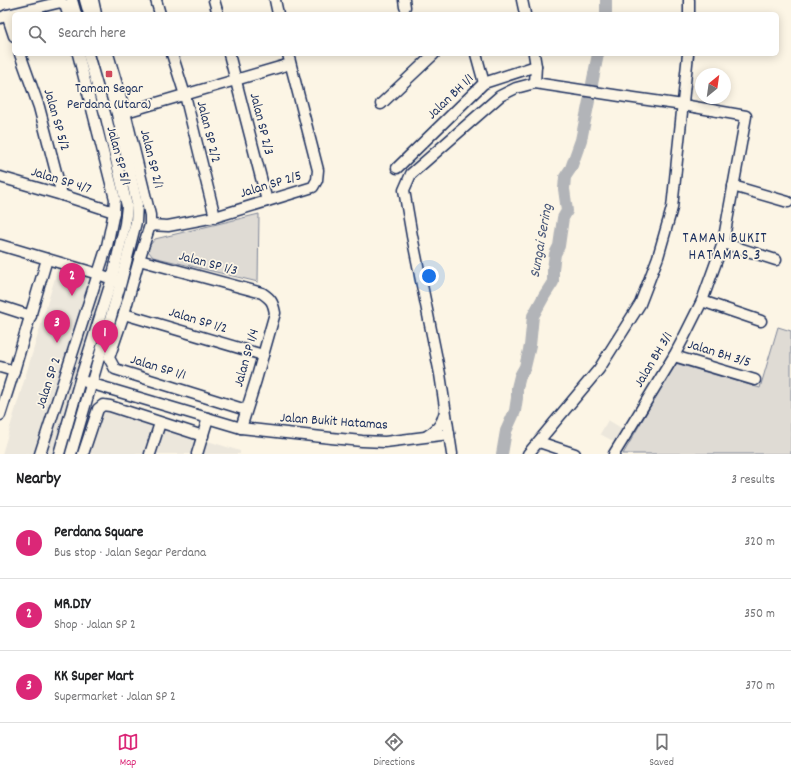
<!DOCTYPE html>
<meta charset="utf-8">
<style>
:root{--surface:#fff;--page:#f6f6f6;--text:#202124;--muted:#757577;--line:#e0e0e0;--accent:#db2777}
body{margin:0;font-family:Dekko,sans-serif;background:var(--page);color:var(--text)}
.compass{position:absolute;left:695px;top:68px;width:36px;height:36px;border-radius:50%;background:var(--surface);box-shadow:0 2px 10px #0003;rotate:29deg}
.you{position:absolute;left:429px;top:276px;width:14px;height:14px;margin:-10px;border:3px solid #fff;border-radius:50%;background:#1a73e8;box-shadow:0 0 0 6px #1a73e833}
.badge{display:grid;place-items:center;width:26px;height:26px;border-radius:50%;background:var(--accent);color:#fff;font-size:13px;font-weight:700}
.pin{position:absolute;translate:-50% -33px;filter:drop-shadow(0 1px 2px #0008)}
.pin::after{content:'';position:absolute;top:21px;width:14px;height:12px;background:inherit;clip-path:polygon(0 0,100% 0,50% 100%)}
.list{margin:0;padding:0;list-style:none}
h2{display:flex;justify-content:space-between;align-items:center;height:52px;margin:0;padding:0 16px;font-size:17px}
h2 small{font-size:13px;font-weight:400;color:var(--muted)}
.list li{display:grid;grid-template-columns:26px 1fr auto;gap:12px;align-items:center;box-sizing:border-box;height:72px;padding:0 16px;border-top:1px solid var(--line)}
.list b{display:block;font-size:15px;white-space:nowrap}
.list p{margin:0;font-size:13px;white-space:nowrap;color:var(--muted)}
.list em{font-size:13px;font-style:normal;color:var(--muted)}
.icon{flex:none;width:22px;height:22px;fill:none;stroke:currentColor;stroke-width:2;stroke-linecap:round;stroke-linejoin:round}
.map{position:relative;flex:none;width:791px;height:454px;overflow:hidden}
.search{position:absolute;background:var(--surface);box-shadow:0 2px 10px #0003;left:12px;right:12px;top:12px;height:44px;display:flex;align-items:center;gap:10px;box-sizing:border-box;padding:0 14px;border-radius:6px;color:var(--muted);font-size:15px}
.sheet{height:268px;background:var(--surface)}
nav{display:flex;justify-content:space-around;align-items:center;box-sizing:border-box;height:56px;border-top:1px solid var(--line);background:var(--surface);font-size:11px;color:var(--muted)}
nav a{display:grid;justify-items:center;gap:2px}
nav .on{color:var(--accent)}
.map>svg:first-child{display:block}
</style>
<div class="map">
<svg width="791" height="454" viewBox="0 0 791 454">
<rect width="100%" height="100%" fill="#fcf5e5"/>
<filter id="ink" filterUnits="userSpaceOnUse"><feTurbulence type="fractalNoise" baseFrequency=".025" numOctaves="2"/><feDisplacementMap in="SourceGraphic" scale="8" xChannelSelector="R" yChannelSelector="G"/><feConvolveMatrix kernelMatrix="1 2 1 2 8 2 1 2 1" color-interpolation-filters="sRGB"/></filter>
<g filter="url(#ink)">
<g fill="#ece7dc">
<path d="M58,268l47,15 -51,171h-52z"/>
<path d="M94,406l146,45v3h-161z"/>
<path d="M608,420l15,9 -8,13 -15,-8z"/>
</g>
<g fill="#dfdbd4" stroke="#7d8599">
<path d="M259,214l-1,68 -105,-25 -5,-6 2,-6 5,-6z"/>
<path d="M778,327l13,4v123h-168l52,-91 85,25z"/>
</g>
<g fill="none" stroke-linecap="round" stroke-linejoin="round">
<g stroke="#b2b4b8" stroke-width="12">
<path d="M606,0v14"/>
<path d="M592,84l6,-30"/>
<path d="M502,454l4,-23 9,-20 2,-13v-10l3,-12 5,-9 5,-21 3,-30 11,-20 9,-14v-13l2,-15 4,-8 4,-28 4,-7 -3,-22 1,-12 6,-9 10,-28 8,-39"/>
</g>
<g stroke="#1b2f5e" stroke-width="13">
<g id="minor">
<path d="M72,0l4,14"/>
<path d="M85,0l4,14"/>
<path d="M93,0l3,14"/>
<path d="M156,0l4,14"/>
<path d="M214,0l4,14"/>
<path d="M275,0l3,14"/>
<path d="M404,0l1,7"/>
<path d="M522,0l3,14"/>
<path d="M689,0v14"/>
<path d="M7,15l7,21"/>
<path d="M0,18l7,-3 54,-13 4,3 3,9"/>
<path d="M20,54l19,53 23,88"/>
<path d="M108,54l17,58 25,103v10l-11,35 -15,54 -15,44 6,11 131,41"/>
<path d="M172,54l13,41 30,122"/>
<path d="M229,54l38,147"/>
<path d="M476,54l8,29"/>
<path d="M534,54l2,12 -1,17"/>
<path d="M381,104l53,-50"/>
<path d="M119,114l171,-50"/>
<path d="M397,168l87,-85 52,-17"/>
<path d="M0,177l62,18 52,17"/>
<path d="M733,186l55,16"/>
<path d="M150,225l18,1 47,-9 98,-30 4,-7 1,-10 -30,-116"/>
<path d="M723,243l53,17"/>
<path d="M0,245l98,29 20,7"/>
<path d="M139,260l123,33c9,6 11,9 13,20l-19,67 -15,48"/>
<path d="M702,301l59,20"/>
<path d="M0,306l31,10"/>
<path d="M124,314l139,41"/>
<path d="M674,356l81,24"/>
<path d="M0,367l14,4"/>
<path d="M86,382l155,46 90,10 31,3 23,1 64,-8"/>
<path d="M0,415l14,-44 33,-112"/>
<path d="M427,436c11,-7 15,-12 18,-25"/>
<path d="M539,442l36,12"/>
<path d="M40,454l67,-208 7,-34 1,-13 -37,-145"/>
<path d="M59,454l21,-74 32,-101 13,-55 2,-18 -21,-89 -18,-63"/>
<path d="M71,454l50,-172 15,-60 1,-18 -20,-90 -17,-60"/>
<path d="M83,454l15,-45 5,-4 7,1 93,30"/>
<path d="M150,454l10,-31"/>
<path d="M197,454l11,-36"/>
<path d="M452,454l-12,-80 -28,-138 -8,-46 7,-16 89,-78 16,-8 19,-5 92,14 56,8 63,11 -23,127 -21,58 -19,38 -9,17 -60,98"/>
<path d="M528,454l71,-85 41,-65 18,-47 14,-49 16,-154"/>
</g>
</g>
<use href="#minor" stroke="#fcf5e5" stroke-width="10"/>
</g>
</g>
<rect fill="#d1495b" stroke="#fcf5e5" stroke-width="1.5" x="105" y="70" width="8" height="8" rx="2"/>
<g text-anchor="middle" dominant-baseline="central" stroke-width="3.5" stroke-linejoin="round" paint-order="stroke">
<g font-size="14" fill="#1b2f5e" stroke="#fcf5e5">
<text x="109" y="89">Taman Segar<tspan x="109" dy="16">Perdana (Utara)</tspan></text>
</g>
<g font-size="14" fill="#1b2f5e" stroke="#fcf5e5">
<text transform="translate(451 97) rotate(-44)">Jalan BH 1/1</text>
<text transform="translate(56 120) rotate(74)">Jalan SP 5/2</text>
<text transform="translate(261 124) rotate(76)">Jalan SP 2/3</text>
<text transform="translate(208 132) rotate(76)">Jalan SP 2/2</text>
<text transform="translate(118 156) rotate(75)">Jalan SP 5/1</text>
<text transform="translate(151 159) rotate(76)">Jalan SP 2/1</text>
<text transform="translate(61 181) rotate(17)">Jalan SP 4/7</text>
<text transform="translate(271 185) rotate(-17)">Jalan SP 2/5</text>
<text transform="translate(208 264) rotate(15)">Jalan SP 1/3</text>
<text transform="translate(198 321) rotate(17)">Jalan SP 1/2</text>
<text transform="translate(719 354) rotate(17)">Jalan BH 3/5</text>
<text transform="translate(247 358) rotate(-74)">Jalan SP 1/4</text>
<text transform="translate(654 360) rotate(-59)">Jalan BH 3/1</text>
<text transform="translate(158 368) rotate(17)">Jalan SP 1/1</text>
<text transform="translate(49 383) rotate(-72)">Jalan SP 2</text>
<text transform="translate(334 422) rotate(4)">Jalan Bukit Hatamas</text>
</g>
<g font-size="15" letter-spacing="1" fill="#1b2f5e" stroke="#fcf5e5">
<text x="725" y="239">TAMAN BUKIT<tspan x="725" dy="17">HATAMAS 3</tspan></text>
</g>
<g font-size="15" font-style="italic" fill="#485779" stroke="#fcf5e5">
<text transform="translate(542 241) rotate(-80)">Sungai Sering</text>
</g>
</g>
</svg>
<svg class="compass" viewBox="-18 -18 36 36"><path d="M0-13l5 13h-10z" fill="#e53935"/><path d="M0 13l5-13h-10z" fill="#757577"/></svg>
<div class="you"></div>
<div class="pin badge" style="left:105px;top:353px">1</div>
<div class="pin badge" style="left:72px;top:296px">2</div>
<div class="pin badge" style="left:57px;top:343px">3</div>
<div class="search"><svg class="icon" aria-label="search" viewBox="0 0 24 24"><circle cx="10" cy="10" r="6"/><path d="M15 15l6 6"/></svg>Search here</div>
</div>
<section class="sheet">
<h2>Nearby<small>3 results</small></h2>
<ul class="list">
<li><span class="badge">1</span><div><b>Perdana Square</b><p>Bus stop · Jalan Segar Perdana</p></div><em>320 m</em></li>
<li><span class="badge">2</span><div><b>MR.DIY</b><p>Shop · Jalan SP 2</p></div><em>350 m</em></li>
<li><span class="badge">3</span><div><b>KK Super Mart</b><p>Supermarket · Jalan SP 2</p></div><em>370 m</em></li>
</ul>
</section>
<nav>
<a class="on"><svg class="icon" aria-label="map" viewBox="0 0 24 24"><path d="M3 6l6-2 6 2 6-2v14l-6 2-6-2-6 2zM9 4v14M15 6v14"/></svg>Map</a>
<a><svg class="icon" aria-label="directions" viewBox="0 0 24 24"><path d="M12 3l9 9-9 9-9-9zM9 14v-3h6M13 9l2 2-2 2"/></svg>Directions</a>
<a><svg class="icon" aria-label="saved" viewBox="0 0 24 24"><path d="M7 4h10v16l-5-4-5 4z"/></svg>Saved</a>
</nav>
